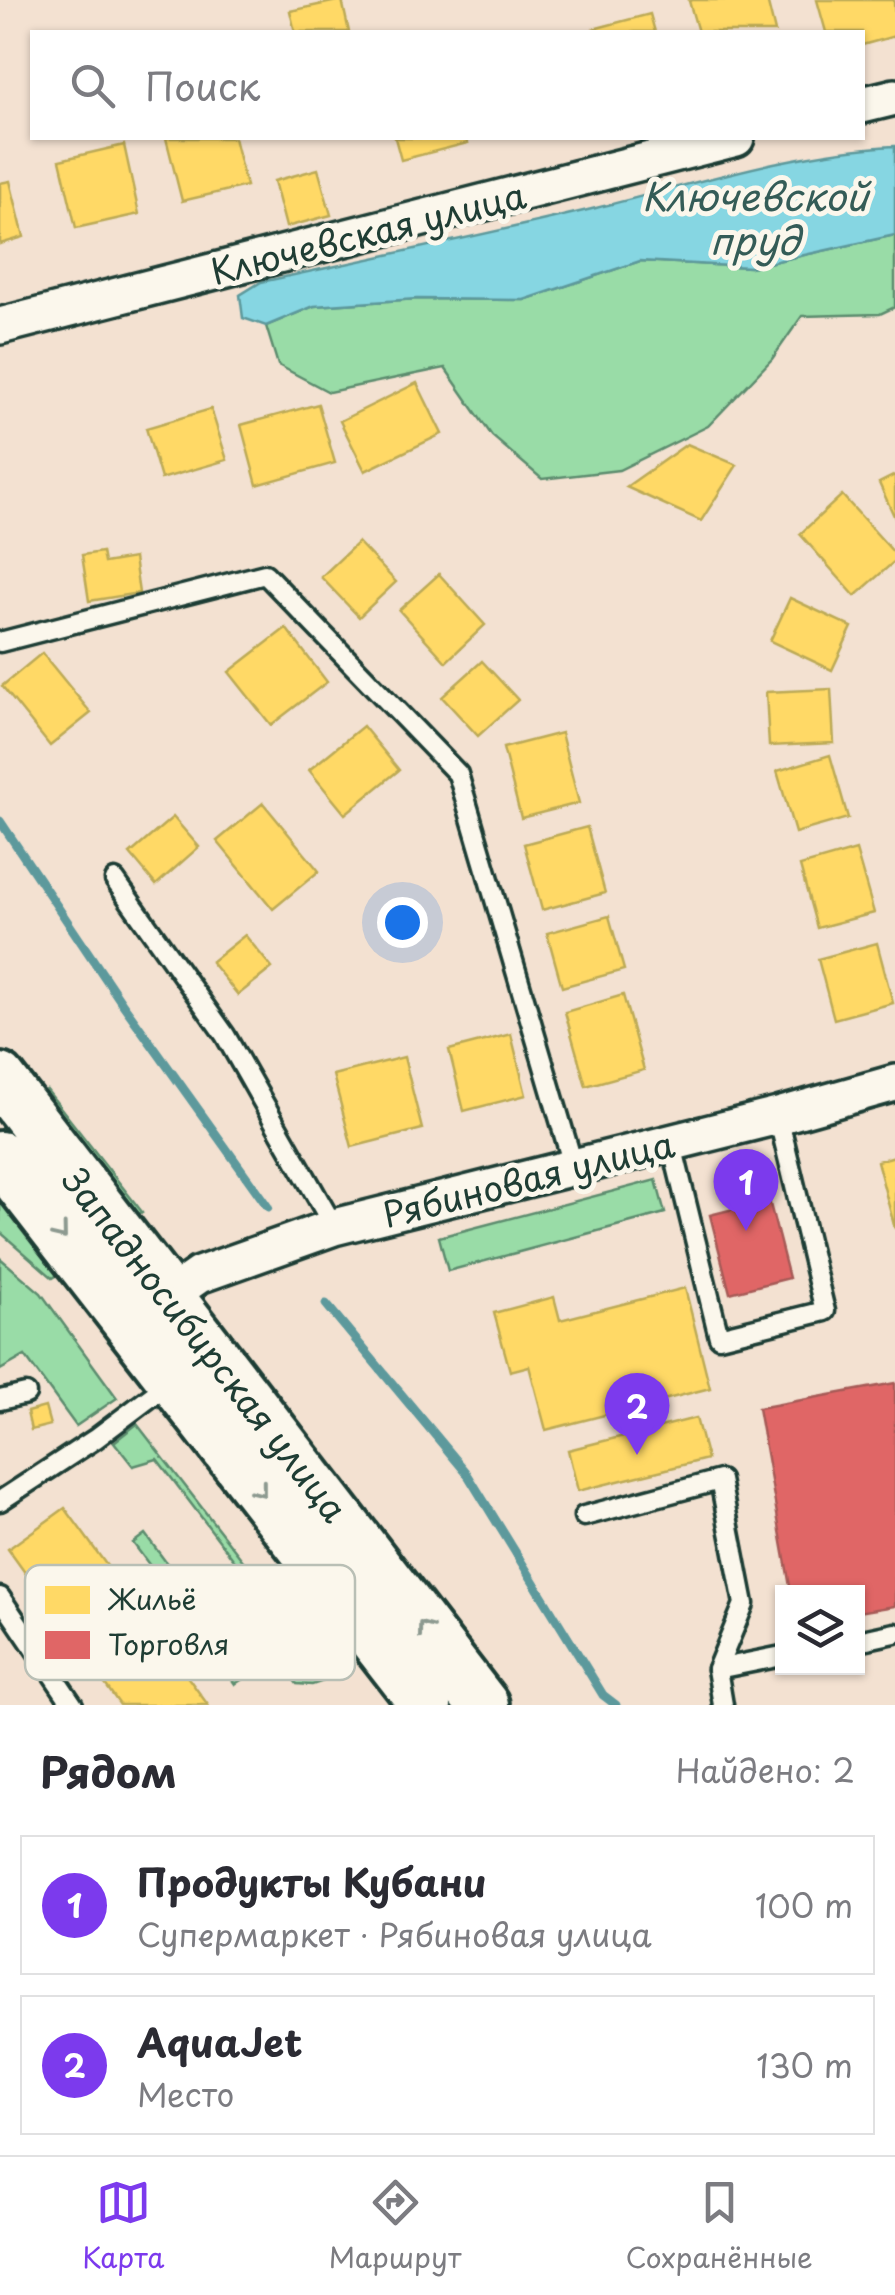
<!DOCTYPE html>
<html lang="ru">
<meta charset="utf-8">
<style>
:root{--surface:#fff;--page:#f7f7f7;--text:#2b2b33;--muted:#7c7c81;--line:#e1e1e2;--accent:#7c3aed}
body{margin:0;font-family:"Playpen Sans",sans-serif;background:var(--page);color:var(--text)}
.controls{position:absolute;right:30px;bottom:30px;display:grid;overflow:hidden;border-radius:0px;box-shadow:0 2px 8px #0004}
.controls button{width:90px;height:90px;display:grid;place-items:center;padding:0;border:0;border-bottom:2px solid var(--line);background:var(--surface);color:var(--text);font:50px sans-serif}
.you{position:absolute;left:402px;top:922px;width:35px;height:35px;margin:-25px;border:8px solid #fff;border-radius:50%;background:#1a73e8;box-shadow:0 0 0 15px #1a73e833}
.badge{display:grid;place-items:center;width:65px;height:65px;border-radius:50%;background:var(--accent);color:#fff;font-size:32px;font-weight:700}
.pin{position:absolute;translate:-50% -82px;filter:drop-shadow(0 2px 5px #0008)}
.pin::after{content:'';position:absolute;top:52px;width:35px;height:30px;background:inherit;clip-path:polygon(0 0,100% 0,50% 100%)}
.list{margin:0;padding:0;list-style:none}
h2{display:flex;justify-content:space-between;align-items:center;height:130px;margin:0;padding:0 40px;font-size:42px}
h2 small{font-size:32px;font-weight:400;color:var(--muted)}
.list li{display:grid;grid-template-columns:65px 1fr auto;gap:30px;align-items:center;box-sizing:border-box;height:140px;margin:0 20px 20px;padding:0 20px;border:2px solid var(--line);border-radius:0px}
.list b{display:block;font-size:38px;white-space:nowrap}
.list p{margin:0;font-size:32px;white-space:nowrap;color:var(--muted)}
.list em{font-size:32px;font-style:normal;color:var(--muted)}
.icon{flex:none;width:55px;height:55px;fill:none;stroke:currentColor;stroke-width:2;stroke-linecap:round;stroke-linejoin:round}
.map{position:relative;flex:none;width:895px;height:1705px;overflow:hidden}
.search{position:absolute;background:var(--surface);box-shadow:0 2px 8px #0004;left:30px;right:30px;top:30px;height:110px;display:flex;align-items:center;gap:25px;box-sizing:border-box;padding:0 35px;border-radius:0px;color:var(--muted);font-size:38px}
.sheet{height:450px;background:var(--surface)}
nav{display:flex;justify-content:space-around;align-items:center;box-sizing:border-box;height:140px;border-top:2px solid var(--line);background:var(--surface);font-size:28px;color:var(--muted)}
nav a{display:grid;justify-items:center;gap:5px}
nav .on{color:var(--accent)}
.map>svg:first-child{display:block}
</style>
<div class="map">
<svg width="895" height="1705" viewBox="0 0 895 1705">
<rect width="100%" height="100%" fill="#f3e1d1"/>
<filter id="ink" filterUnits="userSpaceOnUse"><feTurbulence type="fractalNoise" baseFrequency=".01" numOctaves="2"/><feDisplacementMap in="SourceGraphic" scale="20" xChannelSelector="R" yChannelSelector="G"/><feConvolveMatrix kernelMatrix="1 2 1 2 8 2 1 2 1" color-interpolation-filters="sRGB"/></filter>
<g filter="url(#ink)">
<g fill="#99dca7" stroke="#5c8c6e" stroke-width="2.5">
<path d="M895,235v72l-15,7 -78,2 -30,43 -64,67 -89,44 -77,9 -50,-43 -47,-68 -116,24 -51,-27 -12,-39 48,-20 103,-7 107,1 116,-39 110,6z"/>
<path d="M46,1089l96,123 -9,6 -65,-82z"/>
<path d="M656,1180l9,33 -217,58 -9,-34z"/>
<path d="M0,1194l62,78 -9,6 -53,-46z"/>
<path d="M0,1258l41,35 76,105 -41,28 -51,-70 -25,14z"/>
<path d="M137,1424l165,213 27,42 -17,6 -15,-1 -12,-16 -2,-13 11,-16 -137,-180 -24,7 -19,-24z"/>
<path d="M145,1534l38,51 -12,9 -38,-51z"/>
<path d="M211,1621l38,54 -14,9 -38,-54z"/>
</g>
<path fill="#86d6e2" stroke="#5d999c" stroke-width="2.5" d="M895,146v89l-145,32 -110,-6 -116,39 -107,-1 -103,7 -48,20 -23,-8 -3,-23 21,-13c112,-24 224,-47 335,-74 98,-24 198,-57 299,-62z"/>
<g fill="#ffd966" stroke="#bcaa57" stroke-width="2.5">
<path d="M342,0l7,32h-54l-5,-21z"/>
<path d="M693,0h74l8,32h-77l-9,-31z"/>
<path d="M817,0h77l1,36 -33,9v-13h-36z"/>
<path d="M650,14l5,18h-62v-3z"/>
<path d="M166,138h68l12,48 -64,15z"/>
<path d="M395,138h71l2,5 -67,17z"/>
<path d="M124,145l15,69 -63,14 -16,-68z"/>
<path d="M318,169l13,46 -45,12 -12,-46z"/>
<path d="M10,181l14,56 -24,7v-61z"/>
<path d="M417,383l25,51 -77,37 -25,-50z"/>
<path d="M318,404l17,59 -78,22 -16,-60z"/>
<path d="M211,409l16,51 -66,19 -15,-51z"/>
<path d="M687,444l50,21 -36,56 -75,-34z"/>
<path d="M895,475v43l-16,-35z"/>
<path d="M842,495l53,59v7l-40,35 -55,-62z"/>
<path d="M358,542l38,40 -37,35 -38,-40z"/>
<path d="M102,552l2,11 30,-5 5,35 -50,8 -7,-46z"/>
<path d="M439,574l46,51 -39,37 -47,-52z"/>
<path d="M790,598l62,29 -20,43 -62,-29z"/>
<path d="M286,628l41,54 -56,43 -42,-53z"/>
<path d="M42,653l49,60 -41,33 -48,-60z"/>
<path d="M482,661l36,39 -40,36 -36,-39z"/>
<path d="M831,689l3,54 -65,3 -3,-54z"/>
<path d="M363,726l36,44 -54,44 -36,-44z"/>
<path d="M561,733l18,70 -58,15 -18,-70z"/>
<path d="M830,755l18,63 -53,15 -18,-62z"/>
<path d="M263,803l56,68 -46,38 -56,-68z"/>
<path d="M173,817l26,30 -43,38 -26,-31z"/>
<path d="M587,827l18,66 -63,17 -18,-66z"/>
<path d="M856,850l18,63 -57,15 -17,-62z"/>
<path d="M609,916l15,54 -62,17 -15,-54z"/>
<path d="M245,935l27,33 -34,27 -27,-33z"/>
<path d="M877,943l16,60 -59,16 -16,-60z"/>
<path d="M623,995l21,75 -58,16 -21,-74z"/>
<path d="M511,1034l15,61 -62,16 -15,-61z"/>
<path d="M404,1057l18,72 -70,18 -19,-72z"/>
<path d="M895,1156v73l-18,-68z"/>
<path d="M685,1288l25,100 -164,42 -17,-64 -19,5 -16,-58 60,-16 6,23z"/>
<path d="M45,1407l5,18 -19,5 -4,-18z"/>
<path d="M696,1418l11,41 -129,32 -10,-41z"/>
<path d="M65,1508l143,197h-88l-112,-156z"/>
</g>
<g fill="#e06666" stroke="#a65a57" stroke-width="2.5">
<path d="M769,1200l20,78 -59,15 -20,-78z"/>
<path d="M895,1383v223l-37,6v-20h-67l-33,-184z"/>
</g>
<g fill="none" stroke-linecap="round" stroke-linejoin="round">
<g stroke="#5d999c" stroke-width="9">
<path d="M0,821l122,182 146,204"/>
<path d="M326,1304l140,168 137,223 13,10"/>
</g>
<g stroke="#1f3d34" stroke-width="25">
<g id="lane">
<path d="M0,642l265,-68 193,200 116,394"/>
<path d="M115,880l110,155 109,192"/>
<path d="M671,1141l48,196 106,-26 -47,-195"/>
<path d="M0,1400l26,-6"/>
<path d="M0,1501l95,-62 77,-58"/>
<path d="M584,1516l136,-36 24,124 -27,65 6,36"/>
<path d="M0,1597l73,108"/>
<path d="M858,1641l37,-8"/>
<path d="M717,1669l65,-13"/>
</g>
</g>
<g stroke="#1f3d34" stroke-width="42">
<g id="street">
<path d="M862,105l33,-8"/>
<path d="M0,326l736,-188"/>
<path d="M169,1296l30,-21 135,-48 444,-111 117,-33"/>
</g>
</g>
<g stroke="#1f3d34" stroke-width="58">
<g id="secondary">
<path d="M0,1079l483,626"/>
<path d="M0,1157l426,548"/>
</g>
</g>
<use href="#lane" stroke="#fbf7ec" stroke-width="18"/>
<use href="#street" stroke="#fbf7ec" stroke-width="35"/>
<use href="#secondary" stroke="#fbf7ec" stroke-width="50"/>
</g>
<defs><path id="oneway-chevron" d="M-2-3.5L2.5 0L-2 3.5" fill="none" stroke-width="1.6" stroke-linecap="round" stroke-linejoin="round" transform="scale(2.5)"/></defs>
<g stroke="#8d9a90">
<use href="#oneway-chevron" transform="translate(61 1233) rotate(51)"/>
<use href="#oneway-chevron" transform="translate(260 1490) rotate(52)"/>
<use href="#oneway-chevron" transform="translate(424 1628) rotate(-127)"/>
</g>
</g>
<g text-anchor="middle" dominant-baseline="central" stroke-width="10" stroke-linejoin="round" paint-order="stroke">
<g font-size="35" fill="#1f3d34" stroke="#fbf7ec">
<text transform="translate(368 232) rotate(-14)">Ключевская улица</text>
<text transform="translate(528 1178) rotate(-14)">Рябиновая улица</text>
<text transform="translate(206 1344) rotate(52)">Западносибирская улица</text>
</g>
<g font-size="38" font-style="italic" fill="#345c57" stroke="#fbf7ec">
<text x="755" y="195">Ключевской<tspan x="755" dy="44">пруд</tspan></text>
</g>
</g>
<rect x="25" y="1565" width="330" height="115" rx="15" fill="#fbf7ec" stroke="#b9bfb5" stroke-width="2.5"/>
<rect x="45" y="1586" width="45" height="28" fill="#ffd966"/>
<rect x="45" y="1631" width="45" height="28" fill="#e06666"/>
<g font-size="28" fill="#1f3d34">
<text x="108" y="1610">Жильё</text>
<text x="108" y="1655">Торговля</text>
</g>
</svg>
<div class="controls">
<button><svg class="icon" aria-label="layers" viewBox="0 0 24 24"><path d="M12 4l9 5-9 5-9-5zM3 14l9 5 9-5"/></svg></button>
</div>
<div class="you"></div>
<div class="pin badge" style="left:746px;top:1231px">1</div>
<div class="pin badge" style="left:637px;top:1455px">2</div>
<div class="search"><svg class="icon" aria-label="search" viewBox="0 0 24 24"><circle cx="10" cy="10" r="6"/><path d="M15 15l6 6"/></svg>Поиск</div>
</div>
<section class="sheet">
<h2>Рядом<small>Найдено: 2</small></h2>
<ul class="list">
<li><span class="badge">1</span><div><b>Продукты Кубани</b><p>Супермаркет · Рябиновая улица</p></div><em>100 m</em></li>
<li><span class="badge">2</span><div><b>AquaJet</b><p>Место</p></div><em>130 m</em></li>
</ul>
</section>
<nav>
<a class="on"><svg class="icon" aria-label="map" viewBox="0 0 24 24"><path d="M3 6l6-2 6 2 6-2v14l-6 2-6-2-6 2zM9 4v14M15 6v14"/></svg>Карта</a>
<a><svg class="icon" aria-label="directions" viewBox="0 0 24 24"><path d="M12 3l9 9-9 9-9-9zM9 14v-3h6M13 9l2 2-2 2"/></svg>Маршрут</a>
<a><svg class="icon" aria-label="saved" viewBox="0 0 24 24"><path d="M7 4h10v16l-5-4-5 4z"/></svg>Сохранённые</a>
</nav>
